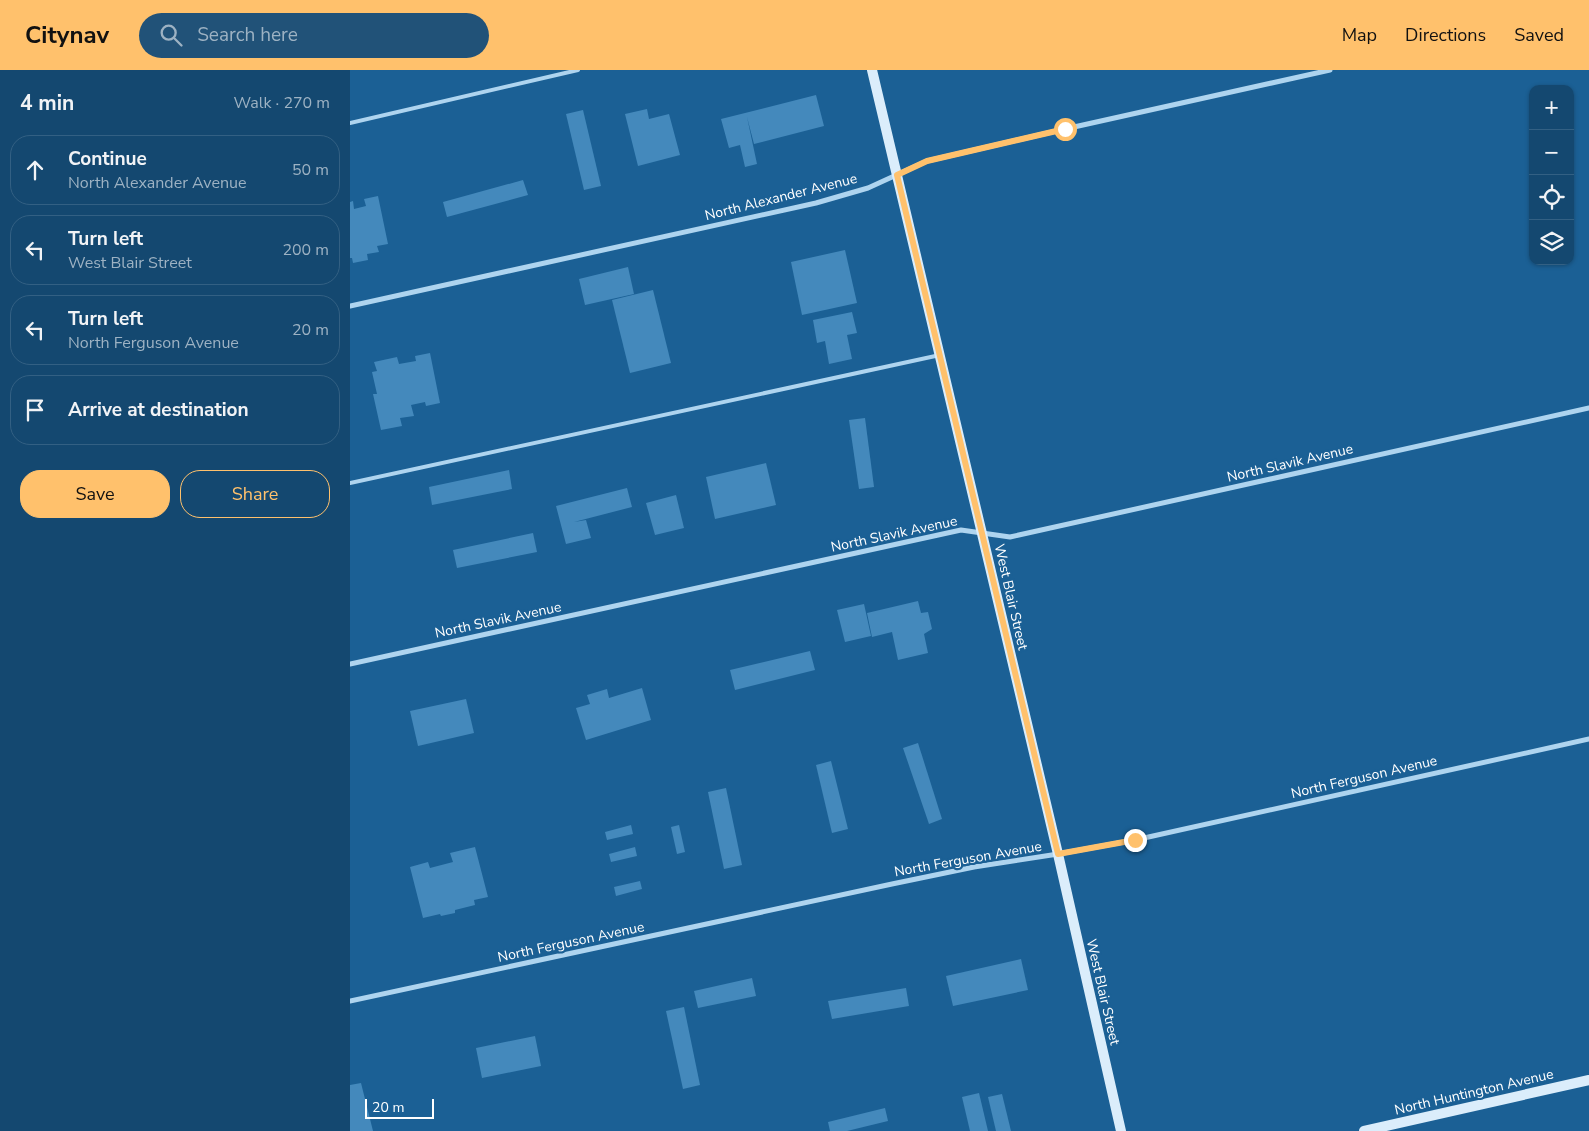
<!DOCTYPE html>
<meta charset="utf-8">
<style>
:root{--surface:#144870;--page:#215278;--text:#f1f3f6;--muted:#9db2c3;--line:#336083;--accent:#ffc16c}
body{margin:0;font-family:"Nunito Sans",sans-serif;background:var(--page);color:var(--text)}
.controls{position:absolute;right:15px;top:15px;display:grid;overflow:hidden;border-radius:10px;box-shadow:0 1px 4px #0004}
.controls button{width:45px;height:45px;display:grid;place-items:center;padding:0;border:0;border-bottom:1px solid var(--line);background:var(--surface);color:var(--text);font:25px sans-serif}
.scale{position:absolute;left:15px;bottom:12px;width:69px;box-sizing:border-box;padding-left:5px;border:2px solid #fff;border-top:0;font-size:14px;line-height:18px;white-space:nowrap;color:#fff;-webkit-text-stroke:4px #1b6095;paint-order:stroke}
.stop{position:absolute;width:15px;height:15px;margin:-11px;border:4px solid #ffc16c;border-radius:50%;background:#fff}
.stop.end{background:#ffc16c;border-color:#fff;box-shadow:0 1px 5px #0008}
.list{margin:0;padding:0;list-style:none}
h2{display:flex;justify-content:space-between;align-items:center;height:65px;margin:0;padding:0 20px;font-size:21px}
h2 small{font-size:16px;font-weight:400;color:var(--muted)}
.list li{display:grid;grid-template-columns:32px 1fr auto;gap:15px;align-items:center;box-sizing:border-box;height:70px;margin:0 10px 10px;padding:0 10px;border:1px solid var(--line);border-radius:20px}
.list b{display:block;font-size:19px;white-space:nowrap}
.list p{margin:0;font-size:16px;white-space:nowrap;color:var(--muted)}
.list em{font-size:16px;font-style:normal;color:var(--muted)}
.actions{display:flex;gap:10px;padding:15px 20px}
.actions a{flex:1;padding:11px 0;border:1px solid var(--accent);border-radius:20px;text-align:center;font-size:18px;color:var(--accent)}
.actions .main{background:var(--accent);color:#111}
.icon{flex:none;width:28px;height:28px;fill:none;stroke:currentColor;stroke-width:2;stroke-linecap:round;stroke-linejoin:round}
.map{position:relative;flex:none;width:1239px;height:1061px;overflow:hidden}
header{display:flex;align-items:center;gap:30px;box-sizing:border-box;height:70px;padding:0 25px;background:var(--accent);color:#111}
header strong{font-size:24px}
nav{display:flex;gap:28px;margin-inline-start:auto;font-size:18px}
.search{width:350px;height:45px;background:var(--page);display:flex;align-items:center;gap:12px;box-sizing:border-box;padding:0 18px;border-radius:28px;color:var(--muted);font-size:19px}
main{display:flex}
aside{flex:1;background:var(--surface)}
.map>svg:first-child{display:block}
</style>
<header>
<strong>Citynav</strong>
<div class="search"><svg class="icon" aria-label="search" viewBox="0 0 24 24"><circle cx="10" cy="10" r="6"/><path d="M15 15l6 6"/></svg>Search here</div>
<nav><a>Map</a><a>Directions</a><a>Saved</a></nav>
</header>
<main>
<aside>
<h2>4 min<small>Walk · 270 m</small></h2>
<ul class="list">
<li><svg class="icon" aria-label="ahead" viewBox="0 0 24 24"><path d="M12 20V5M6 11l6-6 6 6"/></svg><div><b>Continue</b><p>North Alexander Avenue</p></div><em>50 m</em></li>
<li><svg class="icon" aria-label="left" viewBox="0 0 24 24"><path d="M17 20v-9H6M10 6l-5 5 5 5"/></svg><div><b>Turn left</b><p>West Blair Street</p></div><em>200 m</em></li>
<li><svg class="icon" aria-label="left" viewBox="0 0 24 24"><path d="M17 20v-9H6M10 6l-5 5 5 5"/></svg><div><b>Turn left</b><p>North Ferguson Avenue</p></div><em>20 m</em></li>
<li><svg class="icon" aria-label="arrive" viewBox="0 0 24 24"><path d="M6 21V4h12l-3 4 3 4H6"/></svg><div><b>Arrive at destination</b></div></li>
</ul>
<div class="actions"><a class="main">Save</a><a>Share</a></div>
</aside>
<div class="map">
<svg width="1239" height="1061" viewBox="0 0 1239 1061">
<rect width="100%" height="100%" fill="#1b6095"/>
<g fill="#4489bc">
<path d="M466,25l8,31 -70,18 -7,-27 10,47 -12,3 -5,-22 -11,3 -8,-29z"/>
<path d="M297,39l2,10 20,-5 11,41 -42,11 -13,-52z"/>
<path d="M233,40l18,76 -17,4 -18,-76z"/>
<path d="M173,110l5,15 -81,22 -4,-15z"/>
<path d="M28,126l10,48 -11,2 2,6 -12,2 1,6 -15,3 -1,-5h-2v-56l3,-1 1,8 12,-3 -2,-7z"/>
<path d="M495,180l12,53 -55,12 -11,-53z"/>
<path d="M278,197l6,27 -49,11 -6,-26z"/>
<path d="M303,220l18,73 -41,10 -18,-73z"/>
<path d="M502,242l5,21 -10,2 5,24 -23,5 -4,-23 -8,2 -4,-23z"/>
<path d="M80,283l10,50 -14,3 -1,-4 -14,3 3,11 -14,2 2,8 -21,4 -8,-36h4l-5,-22 5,-1 -3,-9 23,-5 2,7 17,-3 -1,-5z"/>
<path d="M515,348l9,69 -15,2 -10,-69z"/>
<path d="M416,393l10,42 -61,14 -9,-42z"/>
<path d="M159,400l3,19 -80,16 -3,-18z"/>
<path d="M277,418l5,19 -58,15 12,-2 5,18 -25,6 -10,-38z"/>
<path d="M326,425l8,33 -29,7 -9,-32z"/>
<path d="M183,463l4,19 -80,16 -4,-18z"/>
<path d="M568,531l3,12 7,-1 4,17 -8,5 4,19 -30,7 -6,-28 -20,5 -5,-24z"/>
<path d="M514,534l7,32 -26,6 -8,-32z"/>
<path d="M460,581l5,19 -80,20 -5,-20z"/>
<path d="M292,618l9,32 -65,20 -10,-32 14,-4 -3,-9 20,-6 2,9z"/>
<path d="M116,629l8,34 -56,13 -8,-35z"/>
<path d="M568,673l24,76 -13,5 -26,-76z"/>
<path d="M481,691l17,68 -16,4 -16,-68z"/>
<path d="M376,718l16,77 -18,4 -16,-77z"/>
<path d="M281,755l2,9 -26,6 -2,-8z"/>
<path d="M329,755l6,27 -8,2 -6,-27z"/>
<path d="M125,777l13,50 -14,3 1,5 -20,5v3l-14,3 -1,-2 -17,4 -13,-51 18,-5 2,6 23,-6 -3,-9z"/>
<path d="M285,777l2,9 -26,6 -2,-8z"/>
<path d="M290,811l2,8 -26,7 -2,-9z"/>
<path d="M671,889l7,31 -75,16 -7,-30z"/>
<path d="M402,908l4,18 -58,12 -4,-17z"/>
<path d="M556,918l3,18 -77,13 -4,-18z"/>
<path d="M334,937l16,78 -17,4 -17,-78z"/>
<path d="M185,966l6,30 -59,12 -6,-30z"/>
<path d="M11,1013l12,48h-23v-46z"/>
<path d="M629,1023l9,38h-18l-8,-34z"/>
<path d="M652,1024l9,37h-15l-8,-34z"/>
<path d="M535,1038l3,13 -41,10h-17l-2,-9z"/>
</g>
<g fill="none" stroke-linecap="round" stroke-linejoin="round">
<g stroke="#aed4ef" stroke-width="4">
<path d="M0,53l228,-53"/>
<path d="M0,413l590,-128"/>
</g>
<g stroke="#aed4ef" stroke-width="5">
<path d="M0,236l466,-103 52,-15 59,-27 138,-32 265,-59"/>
<path d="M0,594l611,-134 49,7 579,-129"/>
<path d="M0,931l542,-117 82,-17 84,-13 77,-14 454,-101"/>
</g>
<g stroke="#dbedfb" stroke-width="10">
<path d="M522,0l186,784 63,277"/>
<path d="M1014,1061l225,-51"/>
</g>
</g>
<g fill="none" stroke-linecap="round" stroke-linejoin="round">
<path stroke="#ffc16c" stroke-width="6" d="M715,59l-138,32 -30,14 161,679 77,-14"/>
</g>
<g text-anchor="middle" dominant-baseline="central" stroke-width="4.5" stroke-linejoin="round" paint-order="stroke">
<g font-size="14" fill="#fff" stroke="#1b6095">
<text transform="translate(431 127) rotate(-14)">North Alexander Avenue</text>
<text transform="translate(940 393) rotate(-13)">North Slavik Avenue</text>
<text transform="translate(544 464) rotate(-12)">North Slavik Avenue</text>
<text transform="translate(661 527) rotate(77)">West Blair Street</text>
<text transform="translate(148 550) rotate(-12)">North Slavik Avenue</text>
<text transform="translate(1014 707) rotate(-13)">North Ferguson Avenue</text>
<text transform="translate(618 789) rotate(-10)">North Ferguson Avenue</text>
<text transform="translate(221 872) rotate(-12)">North Ferguson Avenue</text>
<text transform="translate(753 922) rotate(77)">West Blair Street</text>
<text transform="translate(1124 1022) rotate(-13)">North Huntington Avenue</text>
</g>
</g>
</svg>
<div class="controls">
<button>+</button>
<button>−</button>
<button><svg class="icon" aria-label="locate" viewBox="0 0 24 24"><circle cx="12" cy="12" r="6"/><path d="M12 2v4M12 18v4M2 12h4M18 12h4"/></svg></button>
<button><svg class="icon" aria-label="layers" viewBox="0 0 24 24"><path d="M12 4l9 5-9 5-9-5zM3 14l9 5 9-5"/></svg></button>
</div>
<div class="scale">20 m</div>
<div class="stop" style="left:715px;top:59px"></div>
<div class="stop end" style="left:785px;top:770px"></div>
</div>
</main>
